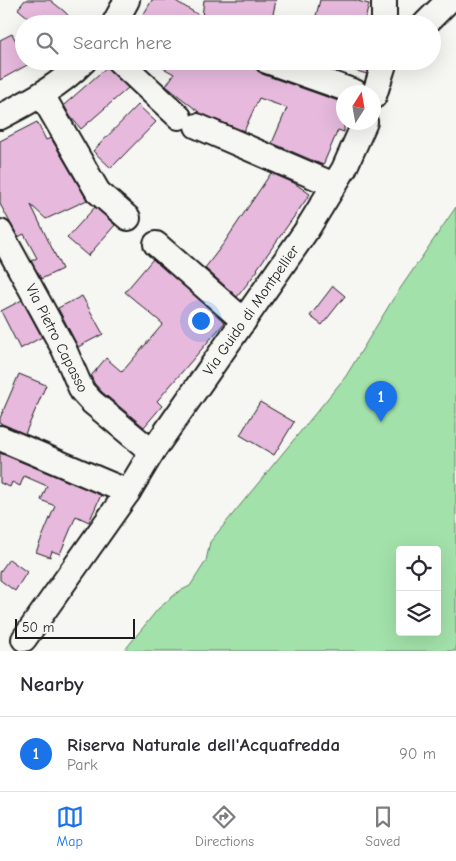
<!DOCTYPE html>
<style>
:root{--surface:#fff;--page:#f2f2f3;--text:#2b2b33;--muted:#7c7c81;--line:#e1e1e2;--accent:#1a73e8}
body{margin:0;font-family:"Comic Neue",sans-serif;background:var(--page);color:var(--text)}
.controls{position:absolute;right:15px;bottom:15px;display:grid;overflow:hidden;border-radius:5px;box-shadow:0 5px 20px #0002}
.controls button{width:45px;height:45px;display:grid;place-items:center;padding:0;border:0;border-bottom:1px solid var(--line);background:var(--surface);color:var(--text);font:25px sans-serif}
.compass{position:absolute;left:336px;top:85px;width:45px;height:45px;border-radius:50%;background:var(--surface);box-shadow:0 5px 20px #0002;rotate:11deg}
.scale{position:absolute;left:15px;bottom:12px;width:120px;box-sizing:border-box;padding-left:5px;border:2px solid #1c1c1c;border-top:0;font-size:14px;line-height:18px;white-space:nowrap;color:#1c1c1c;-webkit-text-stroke:4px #f6f6f2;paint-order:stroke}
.you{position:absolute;left:200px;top:320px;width:18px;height:18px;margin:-12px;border:4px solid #fff;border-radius:50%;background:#1a73e8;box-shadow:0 0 0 8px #1a73e833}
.badge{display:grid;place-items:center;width:32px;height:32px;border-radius:50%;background:var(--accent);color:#fff;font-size:16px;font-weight:700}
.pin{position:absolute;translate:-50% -41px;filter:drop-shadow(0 1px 2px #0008)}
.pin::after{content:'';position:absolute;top:26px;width:18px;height:15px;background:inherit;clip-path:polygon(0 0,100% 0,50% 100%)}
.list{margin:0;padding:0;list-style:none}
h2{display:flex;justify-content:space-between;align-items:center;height:65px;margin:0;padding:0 20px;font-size:21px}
h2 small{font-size:16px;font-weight:400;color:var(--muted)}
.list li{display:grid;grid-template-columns:32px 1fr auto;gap:15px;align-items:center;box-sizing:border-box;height:75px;padding:0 20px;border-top:1px solid var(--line)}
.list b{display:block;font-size:19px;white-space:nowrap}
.list p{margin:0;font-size:16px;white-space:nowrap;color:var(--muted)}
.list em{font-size:16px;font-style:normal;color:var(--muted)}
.icon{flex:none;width:28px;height:28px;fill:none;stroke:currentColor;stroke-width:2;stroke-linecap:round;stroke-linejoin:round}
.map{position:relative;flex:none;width:456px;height:651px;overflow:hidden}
.search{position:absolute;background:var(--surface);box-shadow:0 5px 20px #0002;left:15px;right:15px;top:15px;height:55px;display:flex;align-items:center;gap:12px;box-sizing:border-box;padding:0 18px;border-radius:28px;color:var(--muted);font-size:19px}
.sheet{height:140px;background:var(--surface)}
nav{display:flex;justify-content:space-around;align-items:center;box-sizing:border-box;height:70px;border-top:1px solid var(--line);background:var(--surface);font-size:14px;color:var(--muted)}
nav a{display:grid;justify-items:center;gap:2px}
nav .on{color:var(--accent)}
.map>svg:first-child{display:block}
</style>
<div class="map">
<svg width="456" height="651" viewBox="0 0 456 651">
<rect width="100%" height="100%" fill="#f6f6f2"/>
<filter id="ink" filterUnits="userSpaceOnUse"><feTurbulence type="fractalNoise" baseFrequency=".02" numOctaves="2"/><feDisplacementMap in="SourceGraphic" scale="10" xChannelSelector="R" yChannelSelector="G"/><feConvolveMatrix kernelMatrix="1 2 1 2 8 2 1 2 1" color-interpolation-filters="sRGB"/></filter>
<g filter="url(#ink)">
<path fill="#a2e1a9" stroke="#5f7e62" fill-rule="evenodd" d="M456,207v444h-332l34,-42 20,-17 12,-6 16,-25 4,-19 136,-166 47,-77zM400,550h37v82h-37z"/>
<g fill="#e6b9dd" stroke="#1c1c1c">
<path d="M25,0h25l15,12 11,12h-40l-18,-15z"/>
<path d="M152,0h22l28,17 2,-17h72l-5,24h-133z"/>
<path d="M320,0h34l15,4 -5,20h-22l-11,-3 -1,3h-16z"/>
<path d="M12,34l12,21v6h3l2,3 -29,16v-40z"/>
<path d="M151,61h84l21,7 6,6 82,29v29l-6,-2 -15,35 -51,-22 15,-35 -28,-10 -15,33 -45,-18v-1l-33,-26 8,-12z"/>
<path d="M335,61h36l-4,13 -32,-9z"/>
<path d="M107,67l21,21 -47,41 -11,-13 -6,-11z"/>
<path d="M138,105l18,17 -45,46 -18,-17z"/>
<path d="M37,122l9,18 5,-2 36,62 -41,19 -15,-14 31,64 -21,10 -10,-18 6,-3 -13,-24 -6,3 -18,-33v-63z"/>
<path d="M271,173l23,10 16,11 -53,75 1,1 -21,27 -32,-29 19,-25z"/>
<path d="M95,207l20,18 -27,31 -21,-18z"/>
<path d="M153,259l72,63 -68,79 5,5 -18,21 -42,-35 -8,-9 -3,-7 15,-18 16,14 41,-48 -38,-32z"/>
<path d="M333,286l12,10 -23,29 -12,-9z"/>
<path d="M82,296l21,38 -25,13 -20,-39z"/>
<path d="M22,300l20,37 -22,12 -19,-38z"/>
<path d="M19,374l27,11 -21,49 -25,-11v-5z"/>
<path d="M260,402l34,20 -20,33 -34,-20z"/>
<path d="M0,453l101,42 -12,27 -13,-6 -16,38 -8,-3 -2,6 -14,-5 19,-46 -14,-6 6,-14 -23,-10 -4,10 -8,-4 -2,5 -10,-4z"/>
<path d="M9,559l18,13 -12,19 -15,-11v-8z"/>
</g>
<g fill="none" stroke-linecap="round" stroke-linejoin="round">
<g stroke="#1c1c1c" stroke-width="28">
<g id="minor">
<path d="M384,0v24"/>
<path d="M114,24l13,-24"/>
<path d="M425,24l24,-24"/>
<path d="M119,61l60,56"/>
<path d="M267,61l88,31"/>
<path d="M42,95l56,97 30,26"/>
<path d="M374,96l11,-35"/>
<path d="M0,117c31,-16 59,-31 84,-56"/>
<path d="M197,126l137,59"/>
<path d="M0,232l64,117 18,42 10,11 60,50"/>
<path d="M156,244l88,77"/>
<path d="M0,438l128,54"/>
<path d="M24,639l104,-147 24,-40 154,-221 38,-62 21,-47"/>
</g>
</g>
<use href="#minor" stroke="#f6f6f2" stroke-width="24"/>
</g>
</g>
<g text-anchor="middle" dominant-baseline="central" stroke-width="4" stroke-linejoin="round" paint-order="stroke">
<g font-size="15" fill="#1c1c1c" stroke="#f6f6f2">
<text transform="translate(251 310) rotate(-55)">Via Guido di Montpellier</text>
<text transform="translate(57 338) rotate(63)">Via Pietro Capasso</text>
</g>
</g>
</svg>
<div class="controls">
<button><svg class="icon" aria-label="locate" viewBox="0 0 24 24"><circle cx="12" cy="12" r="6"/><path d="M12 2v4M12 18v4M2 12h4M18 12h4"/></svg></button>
<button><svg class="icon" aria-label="layers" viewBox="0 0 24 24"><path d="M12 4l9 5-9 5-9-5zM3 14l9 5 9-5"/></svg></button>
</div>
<svg class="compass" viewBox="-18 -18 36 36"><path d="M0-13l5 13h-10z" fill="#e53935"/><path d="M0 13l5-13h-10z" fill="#7c7c81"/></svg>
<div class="scale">50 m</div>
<div class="you"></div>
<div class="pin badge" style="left:381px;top:422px">1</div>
<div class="search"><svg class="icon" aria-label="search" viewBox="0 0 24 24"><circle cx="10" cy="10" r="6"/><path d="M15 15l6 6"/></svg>Search here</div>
</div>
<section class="sheet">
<h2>Nearby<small></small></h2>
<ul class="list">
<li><span class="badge">1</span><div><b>Riserva Naturale dell'Acquafredda</b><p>Park</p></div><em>90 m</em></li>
</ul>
</section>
<nav>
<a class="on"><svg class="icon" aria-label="map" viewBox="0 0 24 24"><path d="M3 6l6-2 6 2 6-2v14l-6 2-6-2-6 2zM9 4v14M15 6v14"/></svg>Map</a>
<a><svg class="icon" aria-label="directions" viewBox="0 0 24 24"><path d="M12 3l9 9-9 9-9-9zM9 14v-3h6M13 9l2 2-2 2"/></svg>Directions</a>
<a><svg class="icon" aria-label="saved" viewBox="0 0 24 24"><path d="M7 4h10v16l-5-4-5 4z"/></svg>Saved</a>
</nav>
